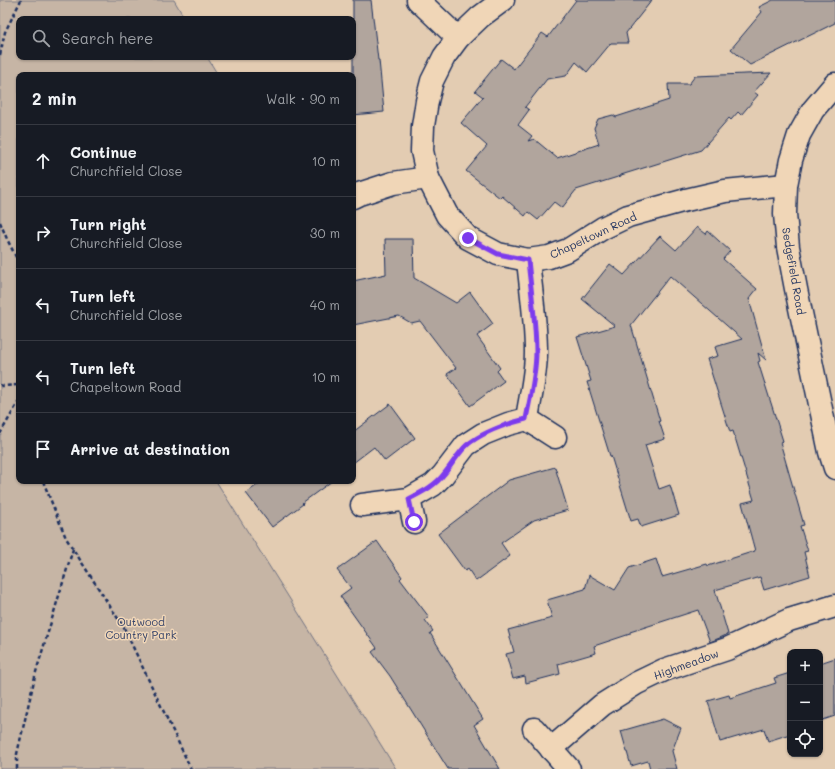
<!DOCTYPE html>
<meta charset="utf-8">
<style>
:root{--surface:#171b24;--page:#242831;--text:#f1f3f6;--muted:#9ea1a6;--line:#363941}
body{margin:0;font-family:Mali,sans-serif;background:var(--page);color:var(--text)}
.controls{position:absolute;right:12px;bottom:12px;display:grid;overflow:hidden;border-radius:8px;box-shadow:0 1px 3px #0004}
.controls button{width:36px;height:36px;display:grid;place-items:center;padding:0;border:0;border-bottom:1px solid var(--line);background:var(--surface);color:var(--text);font:20px sans-serif}
.stop{position:absolute;width:12px;height:12px;margin:-9px;border:3px solid #7c3aed;border-radius:50%;background:#fff}
.stop.end{background:#7c3aed;border-color:#fff;box-shadow:0 1px 4px #0008}
.list{margin:0;padding:0;list-style:none}
h2{display:flex;justify-content:space-between;align-items:center;height:52px;margin:0;padding:0 16px;font-size:17px}
h2 small{font-size:13px;font-weight:400;color:var(--muted)}
.list li{display:grid;grid-template-columns:26px 1fr auto;gap:12px;align-items:center;box-sizing:border-box;height:72px;padding:0 16px;border-top:1px solid var(--line)}
.list b{display:block;font-size:15px;white-space:nowrap}
.list p{margin:0;font-size:13px;white-space:nowrap;color:var(--muted)}
.list em{font-size:13px;font-style:normal;color:var(--muted)}
.icon{flex:none;width:22px;height:22px;fill:none;stroke:currentColor;stroke-width:2;stroke-linecap:round;stroke-linejoin:round}
.map{position:relative;flex:none;width:835px;height:769px;overflow:hidden}
.search{position:absolute;background:var(--surface);box-shadow:0 1px 3px #0004;left:16px;top:16px;width:340px;height:44px;display:flex;align-items:center;gap:10px;box-sizing:border-box;padding:0 14px;border-radius:8px;color:var(--muted);font-size:15px}
.panel{position:absolute;background:var(--surface);box-shadow:0 1px 3px #0004;left:16px;top:72px;width:340px;height:412px;border-radius:8px}
.map>svg:first-child{display:block}
</style>
<div class="map">
<svg width="835" height="769" viewBox="0 0 835 769">
<rect width="100%" height="100%" fill="#e3ccb2"/>
<filter id="ink" filterUnits="userSpaceOnUse"><feTurbulence type="fractalNoise" baseFrequency=".025" numOctaves="2"/><feDisplacementMap in="SourceGraphic" scale="8" xChannelSelector="R" yChannelSelector="G"/><feConvolveMatrix kernelMatrix="1 2 1 2 8 2 1 2 1" color-interpolation-filters="sRGB"/></filter>
<g filter="url(#ink)">
<path fill="#c6b5a5" stroke="#707282" d="M0,0h174l11,19h-166v38h188l11,18h-199v406h197l180,288h-396z"/>
<g fill="#b1a59d" stroke="#1b2f5e">
<path d="M353,0h18l7,60h1l5,52 -31,3z"/>
<path d="M576,0h76l-26,33 2,10h-17l-24,29 -11,-10 -10,14 -19,3 -22,28 4,3 -11,15 14,11 -4,5 6,-2 23,19 42,-14 -5,-16 4,-9 15,-4 3,2 53,-17 -1,-16h21l6,-8 76,-3 -17,19 4,3 -17,20 -3,-3 -7,8 -2,-2 -28,32 -80,25v1l-45,14 -14,18 -8,-6 -16,18 -10,-8 -3,4 -23,-20 -2,2 -34,-27 21,-25 -26,-23 22,-26 -8,-6 26,-32 13,10 28,-36 6,4z"/>
<path d="M773,0h62v23l-85,42 -19,-16 31,-37 -3,-5z"/>
<path d="M697,227l9,7 2,-3 22,20 -7,8 34,30 -8,10 17,61 -8,-7 2,8 -2,1 25,79 -3,1 24,83 -4,1 8,25 -4,1 6,24 -46,14 -4,-13 -45,13 13,44 -6,3 -12,5 -12,-32 -68,22v2l-36,12 2,7 -38,11 2,10 -34,9 -1,-7 -12,3 -7,-25 8,-2 -6,-22 44,-12 -5,-18 38,-11 4,-14 26,15 14,-22 27,-9 6,18 45,-13 1,2 47,-15 -13,-48 12,-3 -21,-69 -3,1 -23,-73 11,-3 -3,-9 27,-8 -72,-63 -39,49 29,96h-1l6,18 -20,6 14,44 11,-4 9,30 -38,12 -3,-8 -7,2 -20,-65h-1l-23,-74 4,-1 -14,-44 38,-11 -33,-27 28,-35 14,11 36,-39 16,14z"/>
<path d="M385,239h28l1,39 42,25 14,-11 23,32 -16,12 23,32 -3,3 7,10 -34,25 -23,-32 9,-6 -36,-47 -9,2 -12,-7 -46,9v-44l33,-7z"/>
<path d="M390,404l25,34 -30,23 -11,-14 -21,16v-31z"/>
<path d="M555,467l13,43 -34,10 -33,23 9,13 -34,25 -8,-12 -3,2 -27,-37 71,-54z"/>
<path d="M263,481h69l-30,22 1,1 -31,23 -26,-34z"/>
<path d="M377,541l25,36 -2,2 29,38 -4,3 8,11 -3,2 53,86 -9,6 26,44h-52l-58,-93 -18,-24 5,-4 -37,-52 11,-8 -14,-18z"/>
<path d="M835,658v58l-15,5v-58z"/>
<path d="M790,673v61l-22,7 -4,-12 -44,13 -12,-41 21,-6 1,3 46,-15 -2,-5z"/>
<path d="M663,719l18,9 -9,23 5,18h-27l-2,-8 -17,5 -10,-35z"/>
</g>
<g fill="none" stroke-linecap="round" stroke-linejoin="round">
<g stroke="#1b2f5e" stroke-width="25">
<g id="street">
<path d="M418,0l40,38"/>
<path d="M503,0l-23,17 -22,21 -14,19 -12,24 -5,20 -4,25 -1,25 6,27 19,37 21,23 30,16 30,6 21,-3 19,-7 35,-22 25,-12 58,-16 39,-9 61,-6"/>
<path d="M835,84l-22,26 -14,25 -8,25 -5,25 -1,29 3,33 8,42 34,163 5,16"/>
<path d="M353,197l6,-3 34,-11 35,-5"/>
<path d="M527,419c3,-21 9,-44 9,-67 0,-30 -5,-61 -8,-92"/>
<path d="M409,499l5,23"/>
<path d="M362,505l47,-6 24,-14 10,-10 23,-30 17,-11 25,-10 19,-5 28,18"/>
<path d="M534,729l35,40"/>
<path d="M551,749l51,-44 35,-22 27,-13 63,-21 62,-29 46,-14"/>
</g>
</g>
<g stroke="#1b2f5e" stroke-width="2.5" stroke-dasharray="4 3" stroke-linecap="butt">
<path d="M0,55l5,-23 16,-32"/>
<path d="M0,222l7,17 12,24"/>
<path d="M0,385l3,1 16,-1"/>
<path d="M0,434l19,-33"/>
<path d="M43,481l23,57 58,90 67,141"/>
<path d="M17,769v-15l19,-82 37,-123"/>
</g>
<use href="#street" stroke="#f0d6b7" stroke-width="22"/>
</g>
</g>
<g fill="none" stroke-linecap="round" stroke-linejoin="round" filter="url(#ink)">
<path stroke="#7c3aed" stroke-width="5" d="M414,522l-5,-23c13,-7 26,-13 35,-25 7,-8 15,-22 23,-29 17,-14 39,-21 59,-26 4,-21 10,-44 10,-67 0,-30 -5,-61 -8,-92l-30,-6 -30,-16"/>
</g>
<g text-anchor="middle" dominant-baseline="central" stroke-width="3" stroke-linejoin="round" paint-order="stroke">
<g font-size="11" fill="#1b2f5e" stroke="#f0d6b7">
<text transform="translate(593 235) rotate(-25)">Chapeltown Road</text>
<text transform="translate(794 271) rotate(80)">Sedgefield Road</text>
<text transform="translate(686 664) rotate(-20)">Highmeadow</text>
</g>
<g font-size="11" fill="#354369" stroke="#f0d6b7">
<text x="141" y="621">Outwood<tspan x="141" dy="13">Country Park</tspan></text>
</g>
</g>
</svg>
<div class="controls">
<button>+</button>
<button>−</button>
<button><svg class="icon" aria-label="locate" viewBox="0 0 24 24"><circle cx="12" cy="12" r="6"/><path d="M12 2v4M12 18v4M2 12h4M18 12h4"/></svg></button>
</div>
<div class="stop" style="left:414px;top:522px"></div>
<div class="stop end" style="left:468px;top:238px"></div>
<div class="search"><svg class="icon" aria-label="search" viewBox="0 0 24 24"><circle cx="10" cy="10" r="6"/><path d="M15 15l6 6"/></svg>Search here</div>
<section class="panel">
<h2>2 min<small>Walk · 90 m</small></h2>
<ul class="list">
<li><svg class="icon" aria-label="ahead" viewBox="0 0 24 24"><path d="M12 20V5M6 11l6-6 6 6"/></svg><div><b>Continue</b><p>Churchfield Close</p></div><em>10 m</em></li>
<li><svg class="icon" aria-label="right" viewBox="0 0 24 24"><path d="M7 20v-9h11M14 6l5 5-5 5"/></svg><div><b>Turn right</b><p>Churchfield Close</p></div><em>30 m</em></li>
<li><svg class="icon" aria-label="left" viewBox="0 0 24 24"><path d="M17 20v-9H6M10 6l-5 5 5 5"/></svg><div><b>Turn left</b><p>Churchfield Close</p></div><em>40 m</em></li>
<li><svg class="icon" aria-label="left" viewBox="0 0 24 24"><path d="M17 20v-9H6M10 6l-5 5 5 5"/></svg><div><b>Turn left</b><p>Chapeltown Road</p></div><em>10 m</em></li>
<li><svg class="icon" aria-label="arrive" viewBox="0 0 24 24"><path d="M6 21V4h12l-3 4 3 4H6"/></svg><div><b>Arrive at destination</b></div></li>
</ul>
</section>
</div>
